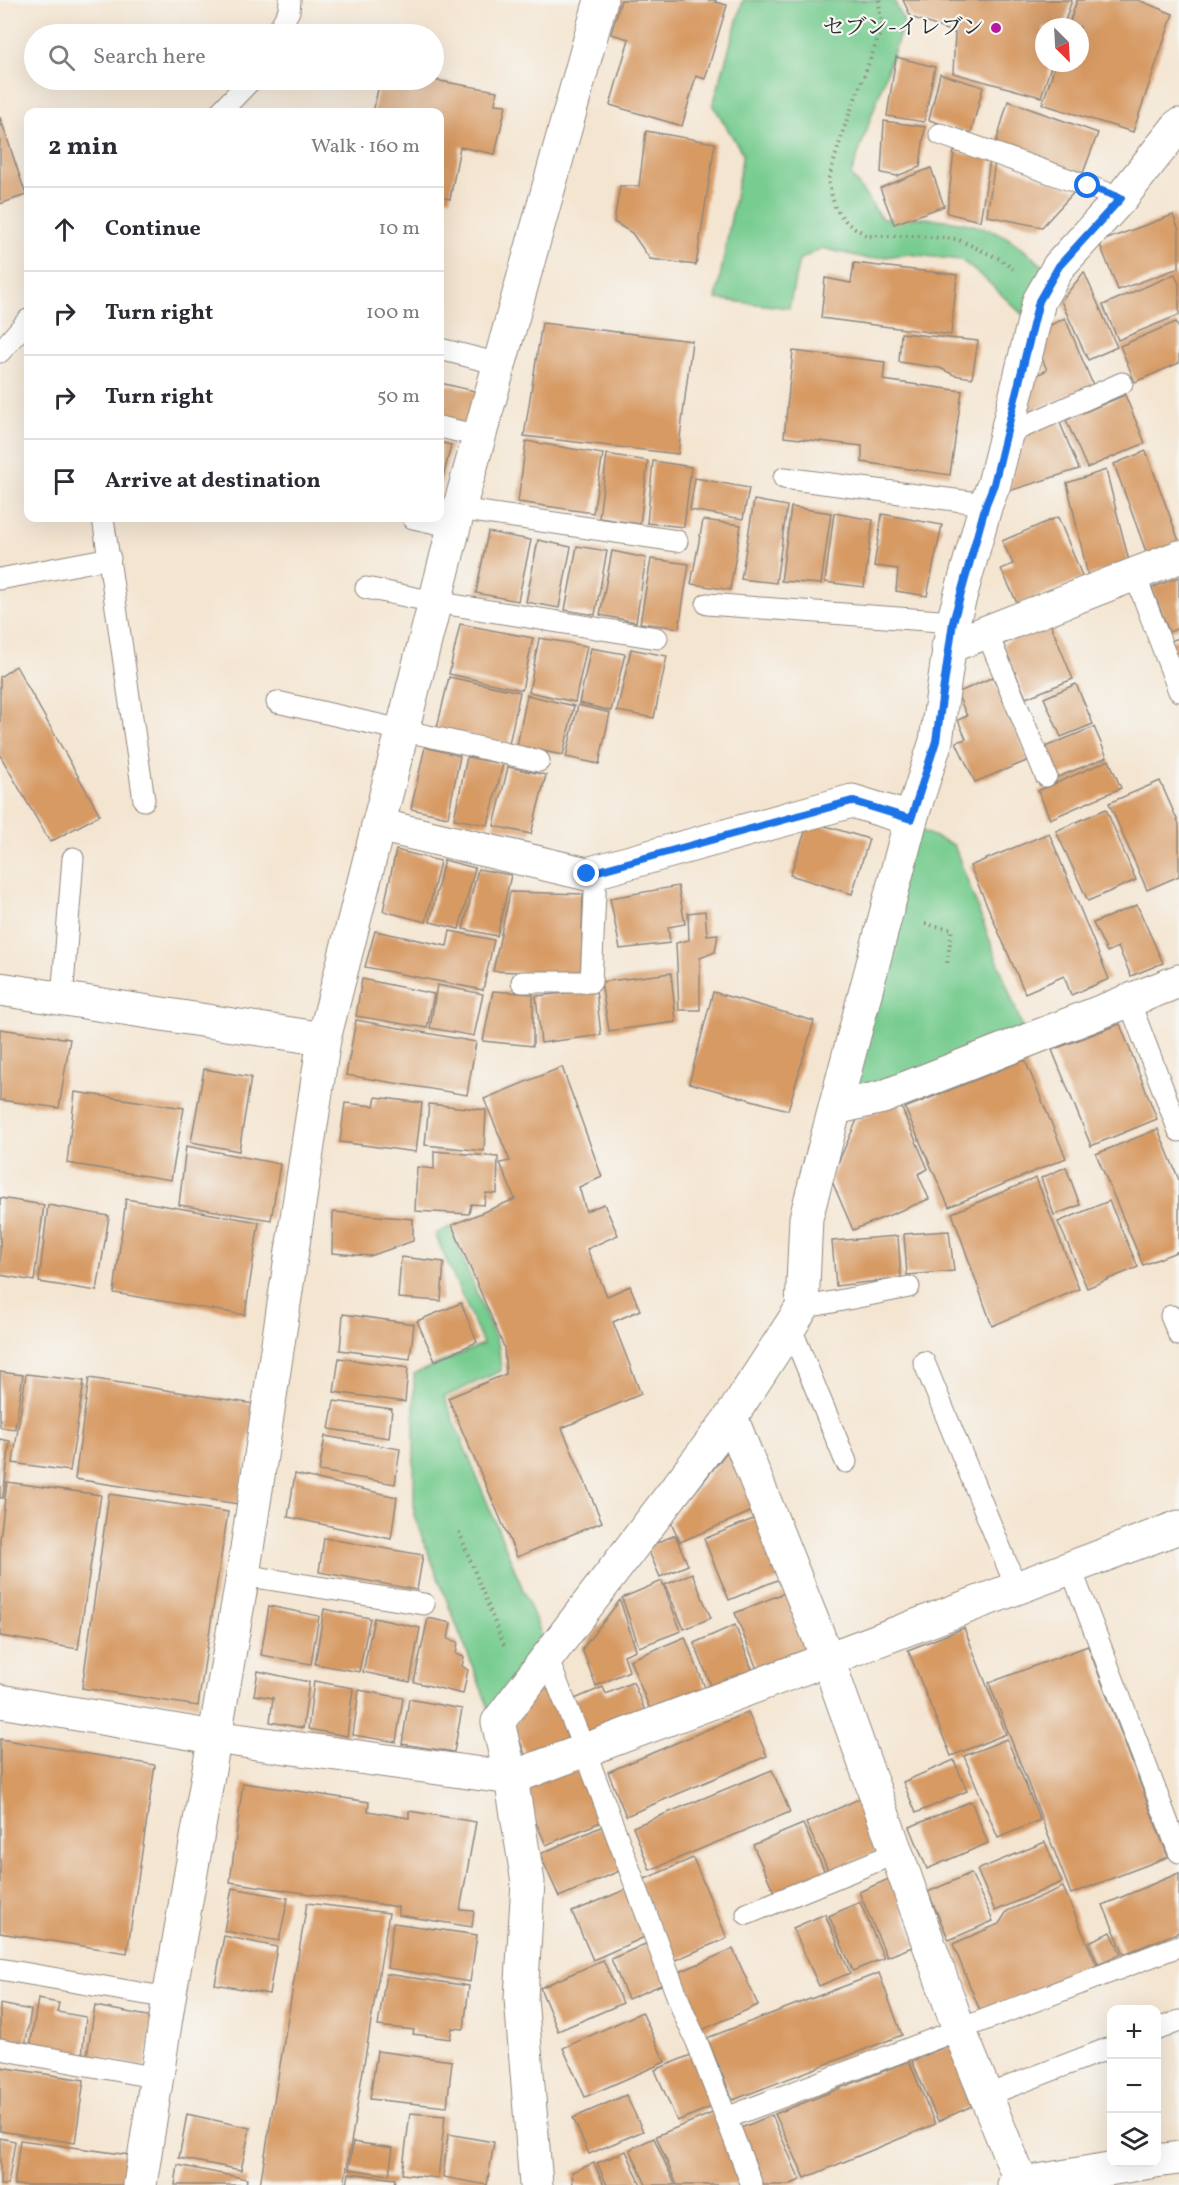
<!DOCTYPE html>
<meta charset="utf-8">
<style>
:root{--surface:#fff;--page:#f2f2f3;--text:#2b2b33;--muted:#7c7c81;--line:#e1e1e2}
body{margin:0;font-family:Vollkorn,"Noto Serif JP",serif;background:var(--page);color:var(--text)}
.controls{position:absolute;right:18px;bottom:18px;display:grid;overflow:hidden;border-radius:12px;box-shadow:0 6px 24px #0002}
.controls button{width:54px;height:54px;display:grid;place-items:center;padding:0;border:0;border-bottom:2px solid var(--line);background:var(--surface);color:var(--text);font:30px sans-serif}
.compass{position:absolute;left:1035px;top:18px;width:54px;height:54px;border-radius:50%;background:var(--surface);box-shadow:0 6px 24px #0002;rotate:156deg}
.stop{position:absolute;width:18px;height:18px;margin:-14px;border:4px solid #1a73e8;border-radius:50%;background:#fff}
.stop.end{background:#1a73e8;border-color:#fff;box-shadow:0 2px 6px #0008}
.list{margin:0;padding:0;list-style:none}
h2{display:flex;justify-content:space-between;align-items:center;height:78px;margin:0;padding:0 24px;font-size:26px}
h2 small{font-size:20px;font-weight:400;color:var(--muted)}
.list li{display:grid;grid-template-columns:39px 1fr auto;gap:18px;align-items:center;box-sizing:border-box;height:84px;padding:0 24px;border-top:2px solid var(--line)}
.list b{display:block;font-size:22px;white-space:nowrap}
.list em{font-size:20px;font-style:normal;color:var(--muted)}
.icon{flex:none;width:33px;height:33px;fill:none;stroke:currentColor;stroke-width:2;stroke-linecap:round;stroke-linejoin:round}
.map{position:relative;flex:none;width:1179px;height:2185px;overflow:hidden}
.search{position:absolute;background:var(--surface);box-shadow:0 6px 24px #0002;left:24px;top:24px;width:420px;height:66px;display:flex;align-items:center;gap:15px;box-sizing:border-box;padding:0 21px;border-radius:33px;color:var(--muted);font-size:22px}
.panel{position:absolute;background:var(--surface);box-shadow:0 6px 24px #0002;left:24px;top:108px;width:420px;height:414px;border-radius:12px}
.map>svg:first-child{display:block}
</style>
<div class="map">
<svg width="1179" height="2185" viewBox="0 0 1179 2185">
<rect width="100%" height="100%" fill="#f6f6f2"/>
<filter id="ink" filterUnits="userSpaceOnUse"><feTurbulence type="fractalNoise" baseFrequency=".0167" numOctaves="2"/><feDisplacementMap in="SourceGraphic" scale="12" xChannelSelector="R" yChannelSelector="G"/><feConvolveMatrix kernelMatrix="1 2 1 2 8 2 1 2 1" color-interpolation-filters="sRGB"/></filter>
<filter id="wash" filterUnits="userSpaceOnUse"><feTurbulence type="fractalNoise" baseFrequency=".008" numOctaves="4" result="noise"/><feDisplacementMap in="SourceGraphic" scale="24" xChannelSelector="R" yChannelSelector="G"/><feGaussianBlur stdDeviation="1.35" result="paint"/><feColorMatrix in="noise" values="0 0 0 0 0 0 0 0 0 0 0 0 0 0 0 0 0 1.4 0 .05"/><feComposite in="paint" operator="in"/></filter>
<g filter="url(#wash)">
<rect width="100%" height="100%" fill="#f4e5d1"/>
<g fill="#77cc90" stroke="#517c5e" stroke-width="1.5">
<path d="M743,0h151l10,22 -53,153 31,44c41,-3 83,-1 120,16 16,8 31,23 45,34l-24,46 -38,-36 -24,-19 -53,-6 -39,5 -47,-11 -23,12 -10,48 -73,-9 27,-145 -30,-49z"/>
<path d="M914,828l40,17 71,189 -180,64z"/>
<path d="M450,1227l49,121 2,23 -57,26 100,244 -54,70 -76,-195v-142l69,-30 -48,-110z"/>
</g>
<g id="blocks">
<g fill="#d79a63">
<path d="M621,0h95l-1,2 12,3 -22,74 -9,-3 -14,50 -72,-21 19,-66 -18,-5z"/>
<path d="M903,0h169l-9,27h-19v36h8l-11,34 -88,-24 2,-40 -44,-16z"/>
<path d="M1077,0h61l35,14 -40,118 -91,-28 14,-41h24v-36h-12z"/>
<path d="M896,57l39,10 -11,55 -37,-6z"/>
<path d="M940,74l43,13 -12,46 -42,-13z"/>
<path d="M380,80h54l63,11 -2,13 11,1 -11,49 -35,-7 -10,52 -10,-2v-85h-67z"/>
<path d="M1008,101l90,32 -15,40 -87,-30z"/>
<path d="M0,117l26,78 -26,9z"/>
<path d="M884,121l41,6 -5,40 -23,9 -16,-3z"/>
<path d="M646,131l69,12 -19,122 -46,-6 -18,-26 -18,-11 6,-36h19z"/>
<path d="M954,151l36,9 -10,61 -33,-8z"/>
<path d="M995,162l81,28 -34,37 -55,-11z"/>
<path d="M931,168l13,38 -50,18 -14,-36z"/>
<path d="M1173,215l6,15v38l-61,22 -19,-48z"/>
<path d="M854,263l103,12 -6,60 -130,-17 4,-40 26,5z"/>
<path d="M1084,272l33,75 -29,13 -27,-59z"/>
<path d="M1175,274l4,10v31l-61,25 -15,-35z"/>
<path d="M1065,318l28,67 -65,28 2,-34 17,-9 -10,-23 3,-17z"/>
<path d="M1176,322l3,7v34l-44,19 -15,-36z"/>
<path d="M542,323l150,18 -14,113 -154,-18z"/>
<path d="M901,333l77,8 -6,37 -18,-3 -14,-7 -41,-6z"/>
<path d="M793,351l92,11 -2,18 79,11 -12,84 -88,-13v-16l-78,-9z"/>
<path d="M440,383l39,9 -8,35 -31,-7z"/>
<path d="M1125,395l20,48 -58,25 -21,-48z"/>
<path d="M1058,418l21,51 -70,22 11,-57z"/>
<path d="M526,441l77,13 -10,59 -75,-11z"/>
<path d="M440,442l11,3 -11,45z"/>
<path d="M1146,451l33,90v3l-31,13 -34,-93z"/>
<path d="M607,454l41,7 -8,63 -41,-6z"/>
<path d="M653,461l38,6 -7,60 -37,-4z"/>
<path d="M1106,470l23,91 -41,15 -21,-93z"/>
<path d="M695,478l54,10 -6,31 -53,-9z"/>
<path d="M754,500l33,6 -11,77 -35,-4z"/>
<path d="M791,507l40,6 -10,71 -40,-3z"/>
<path d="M834,513l39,7 -9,67 -39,-5z"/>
<path d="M882,514l60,11 -15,71 -31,-5 2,-22 -24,-3z"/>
<path d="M1058,517l25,61 -65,27 -17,-36 12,-5 -11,-23z"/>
<path d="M703,520l38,5 -11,65 -39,-6z"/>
<path d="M488,532l43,8 -13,61 -42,-8z"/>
<path d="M538,540l33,7 -12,61 -33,-6z"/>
<path d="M577,546l30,5 -12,64 -30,-5z"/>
<path d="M612,551l34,7 -10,64 -36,-7z"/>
<path d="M651,559l38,5 -10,64 -39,-5z"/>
<path d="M1179,577v51l-10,4 -17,-44z"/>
<path d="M1050,623l23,56 -47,19 -23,-54z"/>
<path d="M460,624l73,14 -11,52 -73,-16z"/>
<path d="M539,638l48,8 -12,56 -46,-10z"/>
<path d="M1179,638v32l-12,-28z"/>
<path d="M591,648l34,6 -14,57 -32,-8z"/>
<path d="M631,649l36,7 -13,62 -37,-7z"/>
<path d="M16,666l84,149 -50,27 -50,-87v-78z"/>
<path d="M449,677l71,15 -11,52 -72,-16z"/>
<path d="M993,677l36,83 -54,22 -19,-40 10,-3 -8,-19 9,-4 -10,-23z"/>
<path d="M1076,684l17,40 -32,13 -17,-39z"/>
<path d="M527,695l47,11 -11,49 -46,-9z"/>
<path d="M578,705l32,8 -11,51 -33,-7z"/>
<path d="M1094,727l13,30 -49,20 -13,-30z"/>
<path d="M425,747l35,9 -12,61 -37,-8z"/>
<path d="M467,757l36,7 -15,61 -34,-6z"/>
<path d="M1109,760l12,28 -71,31 -12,-28z"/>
<path d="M508,767l38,8 -15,59 -37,-8z"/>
<path d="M1160,781l19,43v52l-32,14 -38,-87z"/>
<path d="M1106,809l30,71 -48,21 -32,-70z"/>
<path d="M809,821l60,18 -17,55 -62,-19z"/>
<path d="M1049,833l60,146 -38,16 -7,-19 -39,17 -55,-127z"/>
<path d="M396,850l44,11 -14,61 -43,-11z"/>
<path d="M444,860l31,8 -16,61 -29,-7z"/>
<path d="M478,869l33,6 -14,61 -34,-7z"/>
<path d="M678,886l7,38 -17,3 2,16 -50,6 -10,-51z"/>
<path d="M510,892l73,2 -2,81 -88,-4z"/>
<path d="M1137,905l26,58 -32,13 -13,-29 -11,5 -14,-29z"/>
<path d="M705,911l2,24 11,-1 -3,18 -15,6v52h-21l-3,-67 13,-3 -1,-27z"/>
<path d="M375,931l72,15 3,-15 44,9 -11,50 -118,-23z"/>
<path d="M671,973l5,49 -67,9 -8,-49z"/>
<path d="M362,979l72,15 -7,34 -71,-12z"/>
<path d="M437,985l46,9 -9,42 -44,-8z"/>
<path d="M596,990l5,45 -60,8 -5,-47z"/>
<path d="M493,991l40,3v52l-50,-5z"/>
<path d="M713,992l101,29 -26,89 -99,-27z"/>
<path d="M356,1020l120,22 -9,53 -121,-20z"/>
<path d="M1120,1024l37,95 -66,27 -39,-96z"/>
<path d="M0,1029l70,10 -11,69 -59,-8z"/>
<path d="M1025,1060l41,98 -117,49 -44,-99z"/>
<path d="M562,1067l40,110 -23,10 7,24 18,-7 14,31 -31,14 20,47 23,-10 10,24 -27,12 28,72 -79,34 40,94 -85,35 -69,-159 58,-24 -2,-27 -52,-122 63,-26 -15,-36 10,-2 -26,-62z"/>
<path d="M204,1069l47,8 -12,74 -48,-9z"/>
<path d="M75,1092l109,16 -13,72 -104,-17z"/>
<path d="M376,1097l46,6 -6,49 -76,-10 5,-39 29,3z"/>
<path d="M899,1102l29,67 -10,5 11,25 -76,31 -22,-51 26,-59z"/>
<path d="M429,1104l57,6 -2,41 -59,-6z"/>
<path d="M1158,1129l21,51v71l-36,14 -47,-111z"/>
<path d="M186,1146l94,18 -9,56 -92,-15z"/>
<path d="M434,1151l64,6 -1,37 -11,-1 -2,12 -13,-1 -2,10 -54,-3 2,-44 17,2z"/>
<path d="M1066,1167l14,38 -26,10 -13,-37z"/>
<path d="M1036,1178l43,111 -87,37 -40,-113z"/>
<path d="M0,1198l44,7 -10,76 -34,-6z"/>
<path d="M126,1199l133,23 -14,93 -131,-22z"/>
<path d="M1109,1201l29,66 -51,21 -29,-66z"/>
<path d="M48,1205l61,11 -12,75 -58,-9z"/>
<path d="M333,1212l80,7v22l-43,15 -38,-3z"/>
<path d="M949,1231l5,40 -47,4 -3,-41z"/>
<path d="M898,1236l3,42 -65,8 -4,-45z"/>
<path d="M401,1257l43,5 -3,39 -43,-3z"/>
<path d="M461,1303l16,39 -42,19 -18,-40z"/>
<path d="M343,1314l71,10 -4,35 -70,-9z"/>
<path d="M339,1358l69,10 -3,34 -71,-10z"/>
<path d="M0,1372l23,3 -8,54 -15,-2z"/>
<path d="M26,1374l58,7 -14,90 -57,-8z"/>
<path d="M89,1378l166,26 -17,100 -163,-25z"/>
<path d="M334,1401l58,8 -3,29 -60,-9z"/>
<path d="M325,1436l75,13 -5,35 -76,-13z"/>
<path d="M0,1439l10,2 -7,57h-3z"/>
<path d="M730,1448l25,62 -75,32 -9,-20z"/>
<path d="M295,1474l102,23 -6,42 -103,-22z"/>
<path d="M7,1482l94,13 -23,154 -78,-13v-97z"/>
<path d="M109,1494l119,18 -30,194 -116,-18z"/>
<path d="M758,1517l24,61 -53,22 -25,-61z"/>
<path d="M675,1535l13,30 -28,12 -13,-30z"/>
<path d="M324,1538l99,17 -6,35 -98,-18z"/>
<path d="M692,1573l19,45 -27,11 -19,-44z"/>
<path d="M662,1581l19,50 -42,16 -17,-49z"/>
<path d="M789,1591l24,66 -53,20 -25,-64z"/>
<path d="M620,1600l16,50 -12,5 5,16 -33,15 -14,-37z"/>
<path d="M269,1606l50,10 -8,48 -50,-9z"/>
<path d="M324,1609l46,9 -11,54 -44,-8z"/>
<path d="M374,1618l46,10 -10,54 -47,-10z"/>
<path d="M428,1618l23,5 -3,16 10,3 -2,12 8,3 -2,9 6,4 -5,24 -49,-12z"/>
<path d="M735,1625l20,52 -41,16 -20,-50z"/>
<path d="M964,1628l42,106 -55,22 -43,-106z"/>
<path d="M685,1637l21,53 -55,22 -21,-52z"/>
<path d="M1088,1646l80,211 -97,37 -82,-211z"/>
<path d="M258,1671l51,11 -6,46 -33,-6 3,-24 -19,-3z"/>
<path d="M314,1681l39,7 -6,48 -39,-7z"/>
<path d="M633,1682l13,31 -59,25 -17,-37 33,-14 3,7z"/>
<path d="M554,1684l25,60 -50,20 -15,-38 15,-30z"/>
<path d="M359,1690l44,8 -7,44 -43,-7z"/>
<path d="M409,1699l53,10 -8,43 -52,-8z"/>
<path d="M748,1712l19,44 -141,60 -18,-44z"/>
<path d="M0,1739l155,26 -28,188 -127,-20z"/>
<path d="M1007,1739l33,81 -42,18 -34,-82z"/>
<path d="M954,1760l13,31 -51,22 -13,-31z"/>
<path d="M578,1762l25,59 -57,24 -26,-59z"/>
<path d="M772,1770l18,42 -140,58 -17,-43z"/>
<path d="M243,1783l126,19 -1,9 41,7v-7l67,11 -16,88 14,1 -2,16 -74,-12v-8l-168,-25z"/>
<path d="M861,1798l22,51 -54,23 -23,-49z"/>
<path d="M971,1801l17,42 -61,26 -17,-42z"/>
<path d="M803,1824l22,48 -50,22 -22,-49z"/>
<path d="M605,1825l19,44 -65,28 -19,-43z"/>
<path d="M1045,1842l17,40 -67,29 -18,-41z"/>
<path d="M693,1858l34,80 -54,23 -35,-79z"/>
<path d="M971,1873l22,48 -44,19 -21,-48z"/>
<path d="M1179,1873v59l-55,22 -21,-49z"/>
<path d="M891,1878l26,67 -30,12 -28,-65z"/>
<path d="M1063,1887l34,79 -117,45 -27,-67 46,-20 8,-13z"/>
<path d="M232,1888l56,10 -9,43 -55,-10z"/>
<path d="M627,1889l20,47 -54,24 -21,-48z"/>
<path d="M860,1902l24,56 -31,13 -24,-55z"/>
<path d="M307,1903l82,10 -45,272h-84z"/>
<path d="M825,1914l25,59 -31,13 -26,-58z"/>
<path d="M393,1923l84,12 -7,47 -83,-14z"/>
<path d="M1111,1932l10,22 -23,10 -9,-22z"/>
<path d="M224,1936l53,11 -8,47 -54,-10z"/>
<path d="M650,1942l18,40 -40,17 -17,-40z"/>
<path d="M733,1949l25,56 -56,25 -25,-57z"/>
<path d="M603,1960l20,43 -65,28 -18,-43z"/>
<path d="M879,1973l23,62 -169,65 -26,-62z"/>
<path d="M386,1974l83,12 -5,43 -12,-1 -2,11 -37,-5 1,-4 -36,-4z"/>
<path d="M38,1999l21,4 -2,9 29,5 -4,39 -52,-9z"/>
<path d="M0,2004l31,6 -6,37 -25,-4z"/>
<path d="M95,2006l58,11 -8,50 -58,-11z"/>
<path d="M642,2012l23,50 -80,35 -22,-49z"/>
<path d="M954,2043l16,40 -6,3 8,20 -34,15 -26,-60z"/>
<path d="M377,2051l75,10 -5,46 -77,-8z"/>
<path d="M693,2054l21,52 -37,15 -22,-51z"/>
<path d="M909,2061l26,63 -130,54 -30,-64z"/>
<path d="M0,2067l84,13 -9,63 -75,-12z"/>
<path d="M626,2095l17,36 -54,23 -16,-36z"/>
<path d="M715,2112l28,73h-66l-21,-49z"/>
<path d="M410,2113l35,3 -7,62 -36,-4z"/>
<path d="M187,2114l63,14 -9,42 -62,-12z"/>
<path d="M772,2115l28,65 -11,5h-32l-23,-54z"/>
<path d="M448,2134l46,8 -7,43 -44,-8z"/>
<path d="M0,2138l15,3 -7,44h-8z"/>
<path d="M654,2138l21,47h-29l-16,-36z"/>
<path d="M20,2140l109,15 -5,30h-110z"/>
<path d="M353,2142l40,6 -4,27 -40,-6z"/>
<path d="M626,2151l15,34h-34l-10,-22z"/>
<path d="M594,2163l10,22h-31l-1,-13z"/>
<path d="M178,2165l69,14 -1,6h-71z"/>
<path d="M349,2173l46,6 -1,6h-47z"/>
</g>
</g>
</g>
<g filter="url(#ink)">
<use href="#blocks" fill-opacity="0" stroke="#90887e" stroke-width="1.5"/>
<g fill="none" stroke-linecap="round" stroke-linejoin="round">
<g stroke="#90887e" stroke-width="23">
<g id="service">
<path d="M276,34l13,-23 1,-11"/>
<path d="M220,112l31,-32"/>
<path d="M940,134l181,64"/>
<path d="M440,349l59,15"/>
<path d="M0,352l28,-32"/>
<path d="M440,427l39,9"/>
<path d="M1005,435l117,-52"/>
<path d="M784,478l202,26"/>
<path d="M459,509l218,32"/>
<path d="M103,518l41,282"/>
<path d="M413,518l41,9"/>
<path d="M1135,575l44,116"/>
<path d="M0,579l110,-21"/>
<path d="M366,588l69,14 222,36"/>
<path d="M707,604l246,18"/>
<path d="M987,633l59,143"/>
<path d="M277,702l262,59"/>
<path d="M522,982h69l5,-111"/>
<path d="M62,999l11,-141"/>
<path d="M1129,1001l50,130"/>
<path d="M802,1308l107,-21"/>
<path d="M1171,1316l8,19"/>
<path d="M790,1326l56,136"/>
<path d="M924,1362l93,227"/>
<path d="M1071,1569l108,283"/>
<path d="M243,1575l181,29"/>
<path d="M547,1658l38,93 99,263 13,28 55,143"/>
<path d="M747,1914l149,-61"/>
<path d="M0,1969l169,29"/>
<path d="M1156,2030l23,-9"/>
<path d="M0,2049l158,29"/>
<path d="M985,2096l127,-49"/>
<path d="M726,2118l453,-172"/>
</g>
</g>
<g stroke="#90887e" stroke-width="35">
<g id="minor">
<path d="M948,647l231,-90"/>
<path d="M378,825l209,49 265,-73 59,18"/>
<path d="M0,989l324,50"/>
<path d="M836,1108l47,-11 296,-116"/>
<path d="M731,1417l97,243 131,369 63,156"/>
<path d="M0,1701l214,36 297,41 668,-251"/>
<path d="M1156,2161l23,-3"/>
<path d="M140,2185l29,-187 74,-423 81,-536 130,-512 147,-527"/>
<path d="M536,2185l-15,-187 7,-116 -17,-104 -13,-56 233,-305 71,-109 4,-90 105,-399 25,-78 17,-119 33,-118 8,-20 45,-183 20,-35 62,-68 58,-73"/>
<path d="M1014,2185l136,-23"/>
</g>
</g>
<g stroke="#90887e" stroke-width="4" stroke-dasharray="1.5 4.5" stroke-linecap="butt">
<path d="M879,0l2,31 -37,97 -16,53 7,27 13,16 20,12h49l40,3 43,20 13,10"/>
<path d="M925,924l27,5 -5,35"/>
<path d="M459,1532l46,116"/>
</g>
<use href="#service" stroke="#fff" stroke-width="21"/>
<use href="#minor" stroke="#fff" stroke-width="33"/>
</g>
</g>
<g fill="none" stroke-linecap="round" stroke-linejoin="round" filter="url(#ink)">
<path stroke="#1a73e8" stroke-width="8" d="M587,874l265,-73 59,18 25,-78 17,-119 33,-118 8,-20 45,-183 20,-35 62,-68 -33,-12"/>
</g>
<circle fill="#b5179e" stroke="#f6f6f2" stroke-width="2" cx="996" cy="28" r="6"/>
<g text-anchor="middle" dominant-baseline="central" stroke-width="4.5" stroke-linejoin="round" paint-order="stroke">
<g font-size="22" fill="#2b2b2b" stroke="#f6f6f2" text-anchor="end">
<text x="984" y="28">セブン-イレブン</text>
</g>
</g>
</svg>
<div class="controls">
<button>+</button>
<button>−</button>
<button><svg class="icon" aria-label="layers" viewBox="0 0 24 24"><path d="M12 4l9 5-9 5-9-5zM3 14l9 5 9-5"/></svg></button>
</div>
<svg class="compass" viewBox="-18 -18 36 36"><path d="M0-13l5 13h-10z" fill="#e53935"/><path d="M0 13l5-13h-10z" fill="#7c7c81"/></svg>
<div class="stop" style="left:1088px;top:186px"></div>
<div class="stop end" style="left:587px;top:874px"></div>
<div class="search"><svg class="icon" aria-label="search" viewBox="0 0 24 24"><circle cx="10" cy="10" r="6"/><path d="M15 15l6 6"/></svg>Search here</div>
<section class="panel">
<h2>2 min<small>Walk · 160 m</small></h2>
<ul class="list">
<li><svg class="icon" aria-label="ahead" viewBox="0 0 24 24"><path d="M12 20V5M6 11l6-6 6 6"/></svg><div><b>Continue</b></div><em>10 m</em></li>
<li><svg class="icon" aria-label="right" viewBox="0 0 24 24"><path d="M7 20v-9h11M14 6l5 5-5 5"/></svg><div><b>Turn right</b></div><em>100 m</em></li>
<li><svg class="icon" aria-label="right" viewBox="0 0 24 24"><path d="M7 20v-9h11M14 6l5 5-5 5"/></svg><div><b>Turn right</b></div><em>50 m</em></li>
<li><svg class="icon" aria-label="arrive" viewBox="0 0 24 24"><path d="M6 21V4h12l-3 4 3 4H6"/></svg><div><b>Arrive at destination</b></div></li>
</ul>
</section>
</div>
